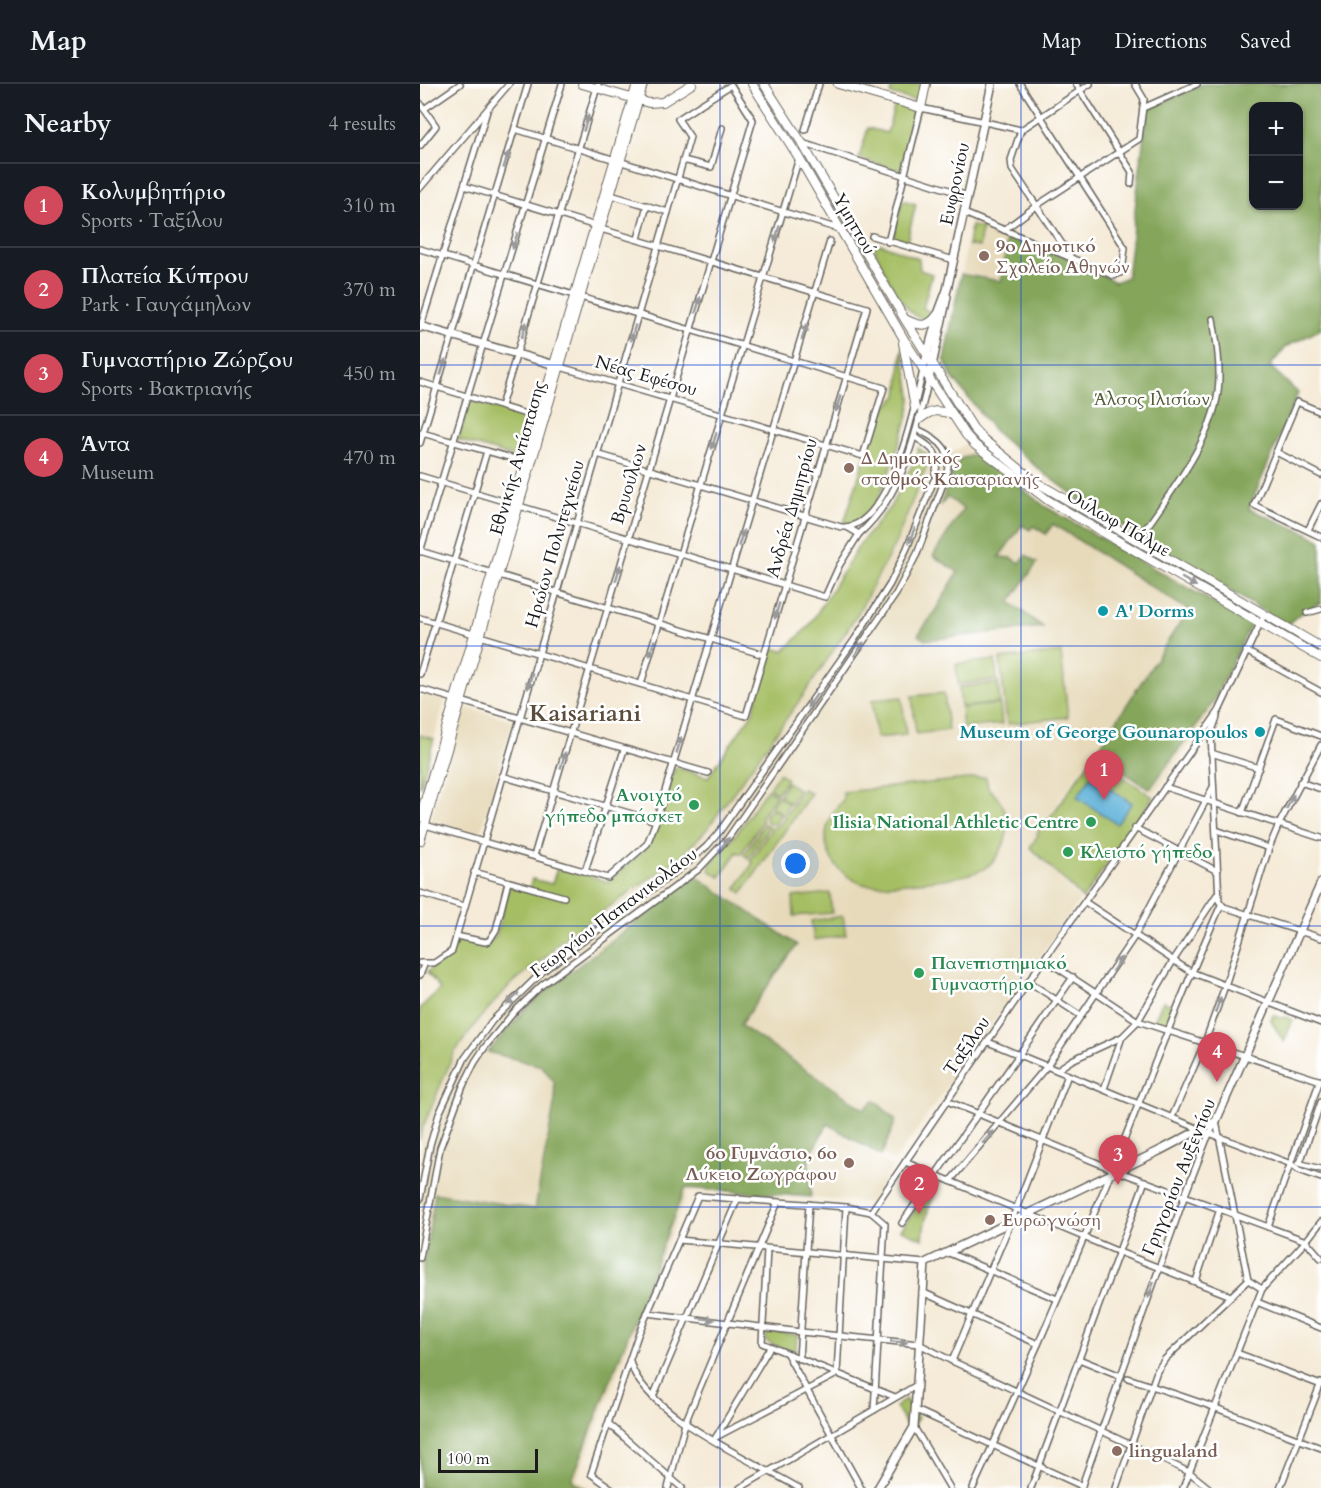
<!DOCTYPE html>
<meta charset="utf-8">
<style>
:root{--surface:#171b24;--page:#242831;--text:#f1f3f6;--muted:#9ea1a6;--line:#363941;--accent:#d1495b}
body{margin:0;font-family:Cardo,serif;background:var(--page);color:var(--text)}
.controls{position:absolute;right:18px;top:18px;display:grid;overflow:hidden;border-radius:12px;box-shadow:0 2px 4px #0004}
.controls button{width:54px;height:54px;display:grid;place-items:center;padding:0;border:0;border-bottom:2px solid var(--line);background:var(--surface);color:var(--text);font:30px sans-serif}
.scale{position:absolute;left:18px;bottom:15px;width:100px;box-sizing:border-box;padding-left:6px;border:3px solid #1c1c1c;border-top:0;font-size:16px;line-height:21px;white-space:nowrap;color:#1c1c1c;-webkit-text-stroke:4px #fff;paint-order:stroke}
.you{position:absolute;left:376px;top:780px;width:21px;height:21px;margin:-15px;border:4px solid #fff;border-radius:50%;background:#1a73e8;box-shadow:0 0 0 9px #1a73e833}
.badge{display:grid;place-items:center;width:39px;height:39px;border-radius:50%;background:var(--accent);color:#fff;font-size:20px;font-weight:700}
.pin{position:absolute;translate:-50% -50px;filter:drop-shadow(0 2px 3px #0008)}
.pin::after{content:'';position:absolute;top:32px;width:21px;height:18px;background:inherit;clip-path:polygon(0 0,100% 0,50% 100%)}
.list{margin:0;padding:0;list-style:none}
h2{display:flex;justify-content:space-between;align-items:center;height:78px;margin:0;padding:0 24px;font-size:26px}
h2 small{font-size:20px;font-weight:400;color:var(--muted)}
.list li{display:grid;grid-template-columns:39px 1fr auto;gap:18px;align-items:center;box-sizing:border-box;height:84px;padding:0 24px;border-top:2px solid var(--line)}
.list b{display:block;font-size:22px;white-space:nowrap}
.list p{margin:0;font-size:20px;white-space:nowrap;color:var(--muted)}
.list em{font-size:20px;font-style:normal;color:var(--muted)}
.map{position:relative;flex:none;width:901px;height:1404px;overflow:hidden}
header{display:flex;align-items:center;gap:36px;box-sizing:border-box;height:84px;padding:0 30px;background:var(--surface);border-bottom:2px solid var(--line)}
header strong{font-size:28px}
nav{display:flex;gap:33px;margin-inline-start:auto;font-size:21px}
main{display:flex}
aside{flex:1;background:var(--surface)}
.map>svg:first-child{display:block}
</style>
<header>
<strong>Map</strong>
<nav><a>Map</a><a>Directions</a><a>Saved</a></nav>
</header>
<main>
<aside>
<h2>Nearby<small>4 results</small></h2>
<ul class="list">
<li><span class="badge">1</span><div><b>Κολυμβητήριο</b><p>Sports · Ταξίλου</p></div><em>310 m</em></li>
<li><span class="badge">2</span><div><b>Πλατεία Κύπρου</b><p>Park · Γαυγάμηλων</p></div><em>370 m</em></li>
<li><span class="badge">3</span><div><b>Γυμναστήριο Ζώρζου</b><p>Sports · Βακτριανής</p></div><em>450 m</em></li>
<li><span class="badge">4</span><div><b>Άντα</b><p>Museum</p></div><em>470 m</em></li>
</ul>
</aside>
<div class="map">
<svg width="901" height="1404" viewBox="0 0 901 1404">
<rect width="100%" height="100%" fill="#fff"/>
<filter id="ink" filterUnits="userSpaceOnUse"><feTurbulence type="fractalNoise" baseFrequency=".0167" numOctaves="2"/><feDisplacementMap in="SourceGraphic" scale="12" xChannelSelector="R" yChannelSelector="G"/><feConvolveMatrix kernelMatrix="1 2 1 2 8 2 1 2 1" color-interpolation-filters="sRGB"/></filter>
<filter id="wash" filterUnits="userSpaceOnUse"><feTurbulence type="fractalNoise" baseFrequency=".008" numOctaves="4" result="noise"/><feDisplacementMap in="SourceGraphic" scale="24" xChannelSelector="R" yChannelSelector="G"/><feGaussianBlur stdDeviation="1.35" result="paint"/><feColorMatrix in="noise" values="0 0 0 0 0 0 0 0 0 0 0 0 0 0 0 0 0 1.4 0 .05"/><feComposite in="paint" operator="in"/></filter>
<g filter="url(#wash)">
<rect width="100%" height="100%" fill="#f5ebd8"/>
<g fill="#e7daba">
<path d="M550,137l17,5 4,11 15,2 -6,40 -38,-6z"/>
<path d="M547,359l75,60 209,117 -35,87 -61,88 -64,-42 -63,94 52,53 -186,262 -64,-38 -40,68 -102,-1 -111,288 13,9h-170v-356l34,-79 27,-35 29,-33 172,-128 25,-28 100,-139 51,-75 38,-70 31,-80 17,6 2,-15z"/>
<path d="M0,609l25,7 -11,39 -14,-4z"/>
<path d="M44,623l49,13 -33,115 -49,-15z"/>
<path d="M410,1043l63,41 -23,35 -57,-5 -1,-40z"/>
<path d="M490,1083l15,7 1,5 -8,13 -5,-3 -2,2 -11,-8z"/>
</g>
<g fill="#a5be64" stroke="#606d40" stroke-width="1.5">
<path d="M473,0h30l-4,18 -29,-8z"/>
<path d="M475,20l22,6 -17,61 -41,-13 9,-30 19,5z"/>
<path d="M482,116l14,4 -9,37 -14,-3z"/>
<path d="M551,142l11,2 -3,19 -11,-2z"/>
<path d="M461,160l38,15 1,11 12,4 -9,34 9,5 -5,6c-5,0 -9,-1 -13,-4 -13,-10 -36,-53 -40,-69z"/>
<path d="M482,265c3,16 9,35 9,51 -1,16 -27,92 -37,105 -6,9 -19,20 -30,18l35,-111 19,-16z"/>
<path d="M50,316l63,19 -12,40 -63,-19z"/>
<path d="M498,364l9,6v11l-32,79 -38,71 -50,75 -100,139 -25,27 -124,87 -10,12 -38,30 -30,33 -26,35 -33,79 -1,8v-132l20,-19 -13,-17 25,-20 5,-14 32,5 7,-7 13,-51 20,5 3,-11 20,5 6,-19 50,17 41,-36 26,-79 33,10 45,-65 17,-64 14,3 25,-25 51,-82 30,-37 28,-53z"/>
<path d="M641,568l7,65 -61,7 -7,-65z"/>
<path d="M575,576l2,20 -39,4 -2,-20z"/>
<path d="M578,599l2,20 -39,4 -2,-20z"/>
<path d="M524,609l4,37 -32,4 -4,-38z"/>
<path d="M482,613l4,38 -30,3 -4,-38z"/>
<path d="M580,620l2,20 -39,4 -2,-20z"/>
<path d="M0,651l14,4 -14,49z"/>
<path d="M673,672l60,41 -70,102 -53,-52 8,-12 -1,-2 17,-21z"/>
<path d="M359,689l8,6 -10,14 -8,-5z"/>
<path d="M566,693l2,11c13,11 23,27 19,45 -3,13 -10,27 -22,35 -16,12 -96,17 -119,17 -41,-13 -54,-53 -23,-85v-8z"/>
<path d="M367,698l12,8 -9,13 -11,-8z"/>
<path d="M347,705l9,6 -15,21 1,6 -21,32 -4,-2 -17,25 -11,-7 2,-7 26,-30z"/>
<path d="M383,705l8,4 -69,100 -6,-5 17,-25 -3,-3 22,-32 8,-4z"/>
<path d="M358,712l11,8 -7,12 -4,-6 -8,-2z"/>
<circle cx="352" cy="733" r="7"/>
<path d="M344,740l5,3 -21,31 -4,-3z"/>
<path d="M410,809l2,20 -38,3 -1,-19z"/>
<path d="M423,832l3,19 -32,5 -3,-19z"/>
<path d="M743,917l14,7 -10,19 -13,-7z"/>
<path d="M853,931l8,3 5,-1 7,3 -9,22 -13,-21z"/>
<path d="M516,1094l5,3c-11,19 -17,36 -18,58l-22,-9z"/>
<path d="M348,1247l29,4 -1,15h-10l-19,-8 -2,-3z"/>
<path d="M485,1315l13,19 -9,13 -13,-24z"/>
</g>
<g fill="#84a55a" stroke="#50603b" stroke-width="1.5" fill-rule="evenodd">
<path d="M783,0h118v245l-35,18 -16,19 28,27 -49,116 58,24 14,8v63h-4c-11,8 -23,11 -29,22l-199,-120 -48,-35 -45,-38 -44,-56 -8,-18 17,-85 40,7 6,-42 -15,-3 1,-3 9,-1 71,27 42,23 12,-5 20,-168zM834,22h44v100h-44z"/>
<path d="M553,371l13,5 60,47 205,117 -39,80 -62,85 -55,-35 93,-144 -135,-86 -7,10 -13,-8 -3,4 -8,-5 -23,32 13,1 8,5 6,-8 11,8 -27,39 33,25 -118,13 -7,-5 14,-19 26,-44 -25,-16 30,-47 -15,-12 -8,9 12,-32 8,-15z"/>
<path d="M276,792l101,69 -57,80 124,84 10,-9 22,20 -15,36 -53,-32 -19,33 2,40 -126,-9 -113,292 12,8h-164v-200l15,-95 100,16 20,-109 -1,-18 -12,-16 -54,-14 37,-42 27,-24z"/>
</g>
<path fill="#5db1d9" stroke="#3c667a" stroke-width="1.5" d="M671,692l41,27 -15,21 -40,-27z"/>
</g>
<g filter="url(#ink)">
<g fill="none" stroke-linecap="round" stroke-linejoin="round">
<g stroke="#68645e" stroke-width="8">
<g id="minor">
<path d="M656,0l56,88 -1,12"/>
<path d="M0,19l16,23 -16,20"/>
<path d="M723,24l54,-24"/>
<path d="M4,25l36,-25"/>
<path d="M95,45l324,100"/>
<path d="M385,46l14,-46"/>
<path d="M601,46l-10,30 1,9 58,87"/>
<path d="M601,46l69,-46"/>
<path d="M382,59l166,53"/>
<path d="M263,76l28,7 11,-39"/>
<path d="M44,102l132,40"/>
<path d="M0,104l89,-104"/>
<path d="M191,111l57,17"/>
<path d="M544,129l150,63 8,-4 3,-24 -105,-164"/>
<path d="M584,146l32,-24 103,-67 5,-40 -9,-15"/>
<path d="M452,152l82,24"/>
<path d="M218,155l9,-34"/>
<path d="M468,158l33,-134 100,22"/>
<path d="M0,165l464,139 -21,68 -306,-90"/>
<path d="M0,245l67,-218"/>
<path d="M0,298l119,36"/>
<path d="M81,322l97,-322"/>
<path d="M901,328l-24,-10 -43,103 67,32"/>
<path d="M497,345c24,11 38,22 28,50"/>
<path d="M2,349l104,29"/>
<path d="M495,353c18,11 26,16 20,38"/>
<path d="M0,359l108,-359"/>
<path d="M856,368l45,23"/>
<path d="M177,370l244,73c49,4 74,-121 82,-157"/>
<path d="M0,392l93,28"/>
<path d="M99,422l306,91 14,-31 20,-32 -12,-7"/>
<path d="M888,446l13,-26"/>
<path d="M439,450c45,-40 56,-99 70,-155"/>
<path d="M718,456c28,-42 73,-96 80,-148 3,-24 -1,-49 -5,-73"/>
<path d="M0,467l344,104"/>
<path d="M0,468l142,-468"/>
<path d="M887,529l14,-4"/>
<path d="M0,534l326,98 121,-408 -266,-79"/>
<path d="M826,567l75,41"/>
<path d="M0,590l67,-223"/>
<path d="M221,600l158,-526"/>
<path d="M0,605l288,84"/>
<path d="M797,633l-6,17 8,167 5,6 97,31"/>
<path d="M791,669l48,15"/>
<path d="M82,692l154,45"/>
<path d="M880,698l21,7"/>
<path d="M745,703l156,51"/>
<path d="M822,729l34,-94 45,17"/>
<path d="M5,741l183,53 39,-34 9,-23 174,-580"/>
<path d="M715,744l82,43"/>
<path d="M796,746l53,18"/>
<path d="M165,787l39,-121"/>
<path d="M54,788l90,25"/>
<path d="M0,809l44,13"/>
<path d="M665,818l106,70 130,51"/>
<path d="M36,852l29,6 4,-1 7,-11 12,-48"/>
<path d="M624,875l94,62 183,60"/>
<path d="M0,879h14l18,-12 238,-814 -12,-18 53,-34 22,35 -219,736"/>
<path d="M0,891l4,-10"/>
<path d="M609,898l52,34"/>
<path d="M568,958l221,91 82,31 8,6 22,8"/>
<path d="M637,986l15,-10 50,-23 16,-16 35,-60 45,-68"/>
<path d="M684,1005l18,-52"/>
<path d="M527,1017l170,70 189,70 15,17"/>
<path d="M752,1033l33,-75 20,-56 44,-138 10,-24 42,-79"/>
<path d="M796,1037l32,159 14,9"/>
<path d="M485,1078l214,90 112,44"/>
<path d="M878,1079l23,6"/>
<path d="M880,1079l21,-61"/>
<path d="M530,1097l97,-115 87,-129 79,-150"/>
<path d="M0,1115l10,-54 9,-31 26,-56 27,-37 51,-50 147,-110 17,-15 13,-15 135,-192 35,-55 17,-36 27,-68"/>
<path d="M451,1128l173,-253 175,-248 45,-96"/>
<path d="M482,1139l171,-246"/>
<path d="M848,1143l52,-147"/>
<path d="M259,1156l246,23"/>
<path d="M347,1165l-5,94 133,54"/>
<path d="M529,1169l108,46"/>
<path d="M0,1174l20,-110 23,-62 12,-24 10,-15 29,-35 28,-27 157,-116 29,-31 168,-244 21,-40 26,-70"/>
<path d="M776,1197l24,-72"/>
<path d="M502,1208l116,52"/>
<path d="M837,1218l64,26"/>
<path d="M227,1229l154,19 118,12 33,17 237,111 20,16"/>
<path d="M817,1269l84,32"/>
<path d="M367,1270l74,134"/>
<path d="M379,1275l10,-155"/>
<path d="M659,1275l42,17"/>
<path d="M210,1277c12,52 125,101 169,127"/>
<path d="M532,1277l59,-139 57,-147"/>
<path d="M708,1294l88,30 105,40"/>
<path d="M233,1313l85,-199"/>
<path d="M496,1326l166,76"/>
<path d="M189,1340l73,64"/>
<path d="M494,1343l36,61"/>
<path d="M296,1353l121,-63 9,-167"/>
<path d="M296,1353l54,-90"/>
<path d="M191,1404l-20,-14 47,-139 60,-139 148,11 25,5 14,12 -11,186"/>
<path d="M248,1404l17,-65 93,-221"/>
<path d="M320,1404l177,-103"/>
<path d="M553,1404c48,-103 94,-208 137,-313 37,-91 71,-181 111,-270"/>
<path d="M611,1404l114,-307"/>
<path d="M661,1404l104,-293 21,-54 10,-20"/>
<path d="M696,1404l41,-117 8,-12 83,-79"/>
<path d="M763,1404l79,-199 44,-48 15,-19"/>
<path d="M860,1404l41,-105"/>
</g>
</g>
<g stroke="#68645e" stroke-width="10">
<g id="tertiary">
<path d="M0,242l135,39"/>
<path d="M503,286l15,-56 9,-24 45,-206"/>
<path d="M509,295l18,-82"/>
<path d="M458,1404l36,-61 11,-164 234,-112 57,-30 105,-238"/>
</g>
</g>
<g stroke="#68645e" stroke-width="10">
<g id="secondary">
<path d="M162,0l67,19 14,-1 29,-18"/>
<path d="M332,0l47,74 106,183 61,94 9,10 74,56 272,157"/>
<path d="M344,0l38,59 102,175 69,110 10,11 53,43 285,165"/>
<path d="M418,0l83,24 5,-24"/>
<path d="M485,235c16,8 23,9 33,-5"/>
<path d="M483,259l12,65"/>
<path d="M500,335c12,-10 18,-9 32,-5"/>
<path d="M0,733l217,-733"/>
<path d="M0,757l223,-757"/>
</g>
</g>
<use href="#minor" stroke="#fff" stroke-width="5"/>
<use href="#tertiary" stroke="#fff" stroke-width="7"/>
<use href="#secondary" stroke="#fff" stroke-width="8"/>
</g>
<defs><path id="oneway-solid" d="M-6-.8H1V-3.2L6.5 0L1 3.2V.8H-6Z" transform="scale(1.5)"/></defs>
<g fill="#999">
<use href="#oneway-solid" transform="translate(166 39) rotate(-73)"/>
<use href="#oneway-solid" transform="translate(86 76) rotate(-73)"/>
<use href="#oneway-solid" transform="translate(357 150) rotate(107)"/>
<use href="#oneway-solid" transform="translate(95 157) rotate(107)"/>
<use href="#oneway-solid" transform="translate(278 221) rotate(-73)"/>
<use href="#oneway-solid" transform="translate(104 246) rotate(-73)"/>
<use href="#oneway-solid" transform="translate(384 248) rotate(-73)"/>
<use href="#oneway-solid" transform="translate(213 249) rotate(106)"/>
<use href="#oneway-solid" transform="translate(23 283) rotate(-73)"/>
<use href="#oneway-solid" transform="translate(418 320) rotate(106)"/>
<use href="#oneway-solid" transform="translate(294 357) rotate(107)"/>
<use href="#oneway-solid" transform="translate(492 451) rotate(110)"/>
<use href="#oneway-solid" transform="translate(321 454) rotate(-73)"/>
<use href="#oneway-solid" transform="translate(198 489) rotate(-74)"/>
<use href="#oneway-solid" transform="translate(769 498) rotate(30)"/>
<use href="#oneway-solid" transform="translate(357 527) rotate(106)"/>
<use href="#oneway-solid" transform="translate(232 564) rotate(107)"/>
<use href="#oneway-solid" transform="translate(439 565) rotate(-56)"/>
<use href="#oneway-solid" transform="translate(110 597) rotate(106)"/>
<use href="#oneway-solid" transform="translate(392 617) rotate(125)"/>
<use href="#oneway-solid" transform="translate(259 661) rotate(-73)"/>
<use href="#oneway-solid" transform="translate(143 676) rotate(-73)"/>
<use href="#oneway-solid" transform="translate(870 718) rotate(-63)"/>
<use href="#oneway-solid" transform="translate(304 760) rotate(-51)"/>
<use href="#oneway-solid" transform="translate(697 880) rotate(-56)"/>
<use href="#oneway-solid" transform="translate(93 915) rotate(136)"/>
<use href="#oneway-solid" transform="translate(798 921) rotate(-70)"/>
<use href="#oneway-solid" transform="translate(568 1053) rotate(-49)"/>
<use href="#oneway-solid" transform="translate(731 1206) rotate(109)"/>
<use href="#oneway-solid" transform="translate(286 1235) rotate(7)"/>
<use href="#oneway-solid" transform="translate(479 1258) rotate(5)"/>
</g>
</g>
<path fill="none" stroke="#1d4ed8" stroke-width="1.5" stroke-opacity="0.55" d="M300,0v1404M601,0v1404M0,281h901M0,562h901M0,842h901M0,1123h901"/>
<g fill="#8d6e63" stroke="#fff" stroke-width="2">
<circle cx="564" cy="172" r="6"/>
<circle cx="429" cy="384" r="6"/>
<circle cx="429" cy="1079" r="6"/>
<circle cx="570" cy="1136" r="6"/>
<circle cx="697" cy="1367" r="6"/>
</g>
<g fill="#0f9aa8" stroke="#fff" stroke-width="2">
<circle cx="683" cy="527" r="6"/>
<circle cx="840" cy="648" r="6"/>
</g>
<g fill="#2e9e5b" stroke="#fff" stroke-width="2">
<circle cx="274" cy="721" r="6"/>
<circle cx="671" cy="738" r="6"/>
<circle cx="648" cy="768" r="6"/>
<circle cx="499" cy="889" r="6"/>
</g>
<g text-anchor="middle" dominant-baseline="central" stroke-width="5" stroke-linejoin="round" paint-order="stroke">
<g font-size="18" fill="#1c1c1c" stroke="#fff">
<text transform="translate(535 100) rotate(-78)">Ευφρονίου</text>
<text transform="translate(434 140) rotate(60)">Υμηττού</text>
<text transform="translate(226 292) rotate(16)">Νέας Εφέσου</text>
<text transform="translate(98 374) rotate(-74)">Εθνικής Αντίστασης</text>
<text transform="translate(209 400) rotate(-73)">Βρυούλων</text>
<text transform="translate(372 424) rotate(-74)">Ανδρέα Δημητρίου</text>
<text transform="translate(698 439) rotate(30)">Ούλωφ Πάλμε</text>
<text transform="translate(135 460) rotate(-74)">Ηρώων Πολυτεχνείου</text>
<text transform="translate(194 829) rotate(-37)">Γεωργίου Παπανικολάου</text>
<text transform="translate(547 962) rotate(-56)">Ταξίλου</text>
<text transform="translate(759 1093) rotate(-68)">Γρηγορίου Αυξεντίου</text>
</g>
<g font-size="18" font-weight="bold" fill="#785e54" stroke="#fff" text-anchor="start">
<text x="576" y="162">9ο Δημοτικό<tspan x="576" dy="21">Σχολείο Αθηνών</tspan></text>
<text x="441" y="374">Δ Δημοτικός<tspan x="441" dy="21">σταθμός Καισαριανής</tspan></text>
<text x="417" y="1069" text-anchor="end">6ο Γυμνάσιο, 6ο<tspan x="417" dy="21">Λύκειο Ζωγράφου</tspan></text>
<text x="582" y="1136">Ευρωγνώση</text>
<text x="709" y="1367">lingualand</text>
</g>
<g font-size="18" fill="#535d39" stroke="#fff">
<text x="732" y="315">Άλσος Ιλισίων</text>
</g>
<g font-size="18" font-weight="bold" fill="#0d838f" stroke="#fff" text-anchor="start">
<text x="695" y="527">A' Dorms</text>
<text x="828" y="648" text-anchor="end">Museum of George Gounaropoulos</text>
</g>
<g font-size="18" font-weight="bold" fill="#27864d" stroke="#fff" text-anchor="end">
<text x="262" y="711">Ανοιχτό<tspan x="262" dy="21">γήπεδο μπάσκετ</tspan></text>
<text x="659" y="738">Ilisia National Athletic Centre</text>
<text x="660" y="768" text-anchor="start">Κλειστό γήπεδο</text>
<text x="511" y="879" text-anchor="start">Πανεπιστημιακό<tspan x="511" dy="21">Γυμναστήριο</tspan></text>
</g>
<g font-size="24" font-weight="bold" fill="#5b4d3b" stroke="#fff">
<text x="165" y="629">Kaisariani</text>
</g>
</g>
</svg>
<div class="controls">
<button>+</button>
<button>−</button>
</div>
<div class="scale">100 m</div>
<div class="you"></div>
<div class="pin badge" style="left:684px;top:716px">1</div>
<div class="pin badge" style="left:499px;top:1130px">2</div>
<div class="pin badge" style="left:698px;top:1101px">3</div>
<div class="pin badge" style="left:797px;top:998px">4</div>
</div>
</main>
